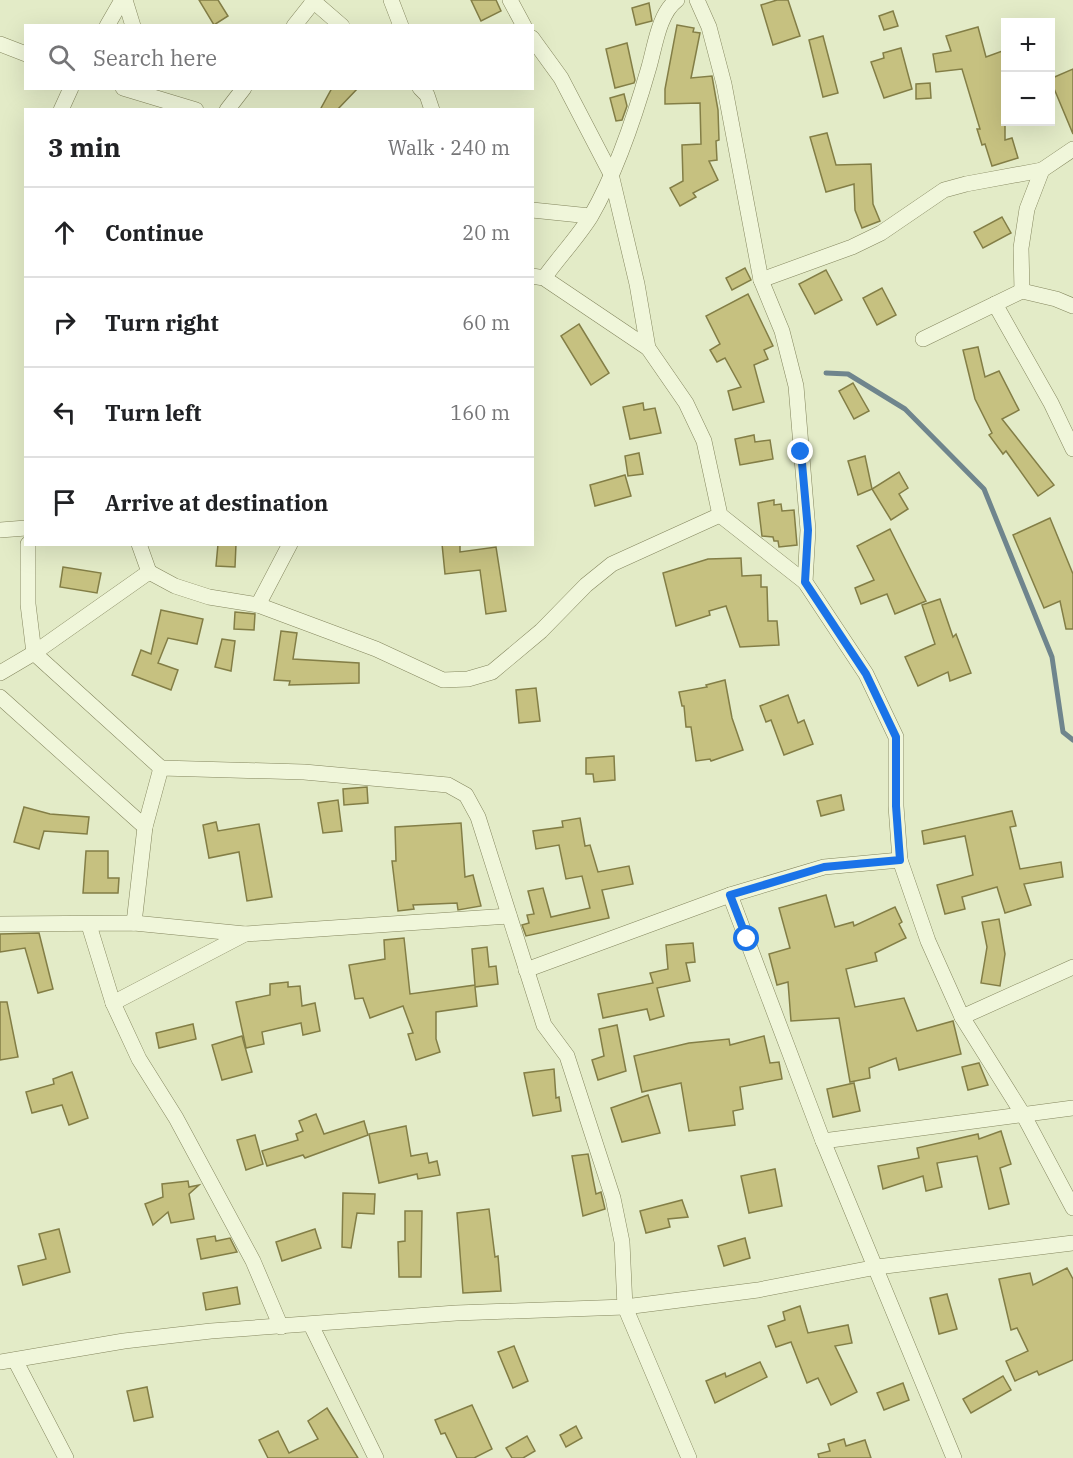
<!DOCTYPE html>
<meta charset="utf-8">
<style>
:root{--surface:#fff;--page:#f6f6f6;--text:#202124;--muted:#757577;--line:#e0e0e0}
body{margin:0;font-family:"IBM Plex Serif",serif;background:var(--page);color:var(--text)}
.controls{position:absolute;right:18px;top:18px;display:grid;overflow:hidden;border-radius:0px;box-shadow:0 6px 24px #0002}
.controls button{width:54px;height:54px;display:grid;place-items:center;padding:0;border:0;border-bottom:2px solid var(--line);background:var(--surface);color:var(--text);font:30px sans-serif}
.stop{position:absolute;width:18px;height:18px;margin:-14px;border:4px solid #1a73e8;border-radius:50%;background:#fff}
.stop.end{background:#1a73e8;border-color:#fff;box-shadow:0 2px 6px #0008}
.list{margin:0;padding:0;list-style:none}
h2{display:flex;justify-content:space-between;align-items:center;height:78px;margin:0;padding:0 24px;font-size:26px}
h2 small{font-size:20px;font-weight:400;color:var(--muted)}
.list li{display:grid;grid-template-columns:39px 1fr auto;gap:18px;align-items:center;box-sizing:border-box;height:90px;padding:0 24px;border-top:2px solid var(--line)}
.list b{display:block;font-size:22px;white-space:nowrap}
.list em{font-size:20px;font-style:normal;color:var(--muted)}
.icon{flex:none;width:33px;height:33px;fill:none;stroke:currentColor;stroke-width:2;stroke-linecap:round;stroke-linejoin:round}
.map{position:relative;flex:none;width:1073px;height:1458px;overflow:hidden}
.search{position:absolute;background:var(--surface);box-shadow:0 6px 24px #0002;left:24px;top:24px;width:510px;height:66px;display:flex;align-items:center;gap:15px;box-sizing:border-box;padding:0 21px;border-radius:0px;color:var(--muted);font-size:22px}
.panel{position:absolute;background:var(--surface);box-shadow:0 6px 24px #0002;left:24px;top:108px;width:510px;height:438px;border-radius:0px}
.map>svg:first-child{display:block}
</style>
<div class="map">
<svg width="1073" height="1458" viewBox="0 0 1073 1458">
<rect width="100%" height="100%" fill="#e3ebc7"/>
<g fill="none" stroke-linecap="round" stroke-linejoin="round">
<path stroke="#6f858d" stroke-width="5" d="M826,373l22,1 57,35 79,80 68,168 11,75 10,8"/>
</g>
<g fill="#c6c180" stroke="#837e46" stroke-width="1.5">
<path d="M199,0h19l10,16 -14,9z"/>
<path d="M471,0h25l5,11 -20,10z"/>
<path d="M777,0h11l12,36 -27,9 -12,-40z"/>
<path d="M649,3l3,18 -16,4 -4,-17z"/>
<path d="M893,11l5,15 -14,4 -5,-14z"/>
<path d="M677,25l17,3 -1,4 7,1 -9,45 21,-2 6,34 1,30 -3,1 1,19 -8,1 9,19 -25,13 3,4 -16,9 -10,-18 13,-7 -1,-36 19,-1 -1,-41 -35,1v-15z"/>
<path d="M978,27l8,30 19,-7v90l7,-2 6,20 -26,8 -7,-22 -3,1 -5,-16h3l-18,-60 -26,3 -3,-18 18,-3 -5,-15z"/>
<path d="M823,36l15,57 -15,4 -14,-57z"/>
<path d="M627,43l8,37 -1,3 -19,5 -9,-39z"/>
<path d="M901,48l11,41 -28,9 -13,-36 13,-4 -1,-5z"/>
<path d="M1073,69v65l-23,-55z"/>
<path d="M930,83l1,15 -15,1v-15z"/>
<path d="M332,88h26l-21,22h-17z"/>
<path d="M624,94l3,12 -5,14 -6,1 -6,-23z"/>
<path d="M827,133l9,32 35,-1 2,40 7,17 -18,7 -7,-18 -1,-26 -28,8 -16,-55z"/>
<path d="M1002,217l9,16 -28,15 -9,-16z"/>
<path d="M745,268l6,12 -19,10 -6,-12z"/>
<path d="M826,270l16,30 -27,14 -16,-30z"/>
<path d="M882,288l14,27 -19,10 -14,-27z"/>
<path d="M748,294l25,52 -9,4 4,9 -14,6 10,37 -31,8 -5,-19 13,-4 -16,-29 -8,4 -7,-12 10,-6 -14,-28z"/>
<path d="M579,324l30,49 -18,12 -30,-49z"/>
<path d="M978,347l7,30 14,-6 20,39 -17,9 52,66 -16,11 -32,-45 -3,3 -14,-19 3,-2 -17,-34 -12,-49z"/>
<path d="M853,383l16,28 -15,8 -15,-28z"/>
<path d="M643,403l1,7 11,-2 6,25 -31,6 -7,-32z"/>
<path d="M754,435l1,7 15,-2 3,19 -33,6 -5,-26z"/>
<path d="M639,453l4,21 -15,2 -3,-20z"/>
<path d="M865,456l7,33 -14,6 -10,-34z"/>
<path d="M899,472l9,16 -9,6 9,15 -17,11 -19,-31z"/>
<path d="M625,475l6,21 -36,10 -5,-21z"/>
<path d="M774,500v5l7,-1 1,7 12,-1 3,35 -18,2 -1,-6h-4l-1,-4 -11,-1 -4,-33z"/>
<path d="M1050,518l23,56v55h-7l-6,-28 -16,7 -31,-73z"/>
<path d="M890,529l36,72 -31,13 -8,-20 -26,10 -6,-16 19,-8 -17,-34z"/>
<path d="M218,544h18l-1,23 -19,-1z"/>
<path d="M442,544h18v8l36,-5 10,64 -20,3 -6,-44 -35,4z"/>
<path d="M741,558l1,18 19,-1v12h6l1,34h9l2,24 -39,2 -14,-41 -17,5 1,4 -34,11 -13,-53 45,-14z"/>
<path d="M63,567l38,6 -4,20 -37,-6z"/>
<path d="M940,599l13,38 3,-3 15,39 -21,8 -2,-9 -30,14 -13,-29 30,-13 -13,-39z"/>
<path d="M161,610l42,9 -6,25 -29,-6 -10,25 20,7 -7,20 -39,-15 9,-25 10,4z"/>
<path d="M235,612l20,2 -1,16 -20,-1z"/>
<path d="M281,631l16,2 -4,26 66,4v20l-70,2 1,-4 -16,-1z"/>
<path d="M222,639l13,2 -4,30 -16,-4z"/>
<path d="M725,680l7,38 11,32 -32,11 -1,-2 -14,2 -5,-34h-5l-2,-21h-2l-3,-14 28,-5 -1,-2z"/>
<path d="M536,688l4,33 -21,2 -3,-33z"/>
<path d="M788,695l10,28 6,-3 9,24 -29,11 -13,-35 -5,2 -6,-16z"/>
<path d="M614,756l1,24 -21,2 -1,-8h-7v-16z"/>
<path d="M367,787l1,16 -24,2 -1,-16z"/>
<path d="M841,795l3,15 -23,6 -4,-15z"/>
<path d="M338,800l4,31 -19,2 -5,-30z"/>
<path d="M24,807l26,7 39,3 -2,17 -43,-3 -5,18 -25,-7z"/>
<path d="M1012,811l4,15 -6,1 10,42 41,-7 2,15 -39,7 7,21 -26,8 -8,-26 -35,10 3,12 -20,5 -8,-29 36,-10 -8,-39 -41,8 -2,-13z"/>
<path d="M580,818l5,28 5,-1 8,27 31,-6 4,18 -31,6 7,28 -83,18 -4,-11 7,-2 -2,-8 7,-1 -6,-23 15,-3 8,29 39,-9 -8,-32 -16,3 -7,-34 -23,4 -3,-18 30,-4 -1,-6z"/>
<path d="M216,822l2,9 41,-7 13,73 -25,4 -8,-49 -30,6 -6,-33z"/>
<path d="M461,823l4,54 8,-2 8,31 -23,4 -1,-7 -44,2 1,4 -16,2 -6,-50h4l-1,-34z"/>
<path d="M86,851h22v27h11l-1,15h-35z"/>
<path d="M826,895l9,32 18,-5 1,4 41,-19 7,15 -3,2 7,14 -31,15 2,8 -31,8 9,38 49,-9 13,33 36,-10 8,33 -62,16 -3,-12 -27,10 1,10 -20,4 -11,-64 -48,3 -3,-39 -11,3 -8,-31 21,-6 -11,-40z"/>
<path d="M999,919l6,35 -5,32 -19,-3 6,-36 -5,-25z"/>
<path d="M39,933l14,56 -15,4 -13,-45 -25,4v-18z"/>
<path d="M404,938l6,56 65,-9 -3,-36 15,-2 2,20 7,-1 2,18 -23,3 2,19 -41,6v27l4,13 -24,8 -8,-26 5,-1 -10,-27 -33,12 -7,-20 -8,1 -6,-34 36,-6 -1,-19z"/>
<path d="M693,943l2,19 -9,1 4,18 -33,7 7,28 -14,4 -3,-11 -44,9 -5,-24 55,-11 -3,-10 18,-4 -2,-24z"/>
<path d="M288,982v5l12,-1 2,20 13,-3 5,28 -17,4 -2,-12 -39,9 2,12 -18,4 -10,-46 34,-7v-11z"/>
<path d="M0,1002h7l11,55 -18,3z"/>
<path d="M193,1024l3,15 -37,9 -3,-15z"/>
<path d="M617,1025l9,46 -28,9 -6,-20 12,-4 -5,-27z"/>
<path d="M242,1036l10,36 -30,8 -10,-35z"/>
<path d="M764,1036l6,27 9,-1 3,17 -42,8 3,22 -10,2 2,14 -46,6 -8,-48 -39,9 -8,-36 55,-13 40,-4 1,6z"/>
<path d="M979,1063l9,22 -20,5 -6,-23z"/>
<path d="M554,1069l2,29 3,-1 2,14 -28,5 -9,-43z"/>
<path d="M72,1072l16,46 -19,7 -7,-20 -30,8 -6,-21 28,-8 -1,-5z"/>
<path d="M854,1083l6,28 -27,6 -6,-28z"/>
<path d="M648,1095l12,38 -38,9 -11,-34z"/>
<path d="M316,1114l8,20 40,-13 4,14 -63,23 -2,-3 -36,11 -5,-15 36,-11 -2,-6 7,-3 -4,-10z"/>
<path d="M406,1126l5,30 16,-3 2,10 8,-2 3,14 -22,4 -1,-5 -38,9 -10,-49z"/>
<path d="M1001,1131l10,33 -11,4 9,36 -20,5 -12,-53 -40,7 5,24 -16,4 -3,-15 -40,13 -5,-23 41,-8 -2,-10 61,-14 1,5z"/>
<path d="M255,1135l8,29 -17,6 -9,-30z"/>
<path d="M588,1154l8,40 5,-2 4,17 -22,7 -11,-60z"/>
<path d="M775,1169l7,37 -33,7 -8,-37z"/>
<path d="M188,1181l1,6 10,-2 -10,9 5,25 -23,4 -3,-11 -15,13 -8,-21 18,-7 -1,-13z"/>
<path d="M343,1193l32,1 -1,20 -17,-1 -6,35 -9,-1z"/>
<path d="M682,1200l6,17 -20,2 2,8 -24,6 -6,-22z"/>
<path d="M489,1209l6,48 3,-1 3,35 -38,2 -6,-80z"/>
<path d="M405,1211h17l-1,66h-22l-1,-35 7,-1z"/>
<path d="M59,1229l11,43 -47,13 -5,-19 28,-7 -7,-25z"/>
<path d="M315,1229l6,19 -39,13 -6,-19z"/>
<path d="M215,1236l1,5 14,-3 7,14 -36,7 -4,-20z"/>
<path d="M745,1238l5,20 -26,8 -6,-20z"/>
<path d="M1067,1268l6,11v81l-34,15 -2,-4 -22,10 -9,-20 22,-10 -11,-23 -6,2 -12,-51 31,-6 3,12z"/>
<path d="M237,1287l3,17 -34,6 -3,-17z"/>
<path d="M947,1294l10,35 -18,5 -9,-36z"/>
<path d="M800,1306l8,27 40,-8 4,18 -17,3 22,46 -26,13 -13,-27 -11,5 -16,-41 -15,5 -8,-21 17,-6 -2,-8z"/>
<path d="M514,1346l14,35 -15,7 -15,-36z"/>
<path d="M760,1362l7,15 -52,26 -9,-22 19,-8 1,4z"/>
<path d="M1003,1376l8,14 -40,23 -8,-14z"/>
<path d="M903,1383l6,17 -25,10 -7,-17z"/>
<path d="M147,1387l6,30 -19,4 -7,-30z"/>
<path d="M472,1405l20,44 -18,9h-17l-12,-25 -4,1 -6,-14z"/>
<path d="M327,1408l31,50h-90l-9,-18 19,-9 11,22 29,-14 -10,-18z"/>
<path d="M576,1426l6,12 -16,9 -6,-12z"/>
<path d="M527,1436l8,15 -12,7h-11l-6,-10z"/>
<path d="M844,1439l2,7 19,-6 6,18h-52l-1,-4 12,-3 -2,-7z"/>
</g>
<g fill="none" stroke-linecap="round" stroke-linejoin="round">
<g stroke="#84865e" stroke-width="16">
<g id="minor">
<path d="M125,0l8,26"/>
<path d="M312,0l30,26"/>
<path d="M391,0l10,26"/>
<path d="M510,0l14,26"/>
<path d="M697,0l12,27 15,57 37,196 21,51 14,55 12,144 -3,52 61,92 30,63v69l4,54 28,81 34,76 62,99 49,92"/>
<path d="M107,26l15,-26"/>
<path d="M294,26l19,-24"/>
<path d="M532,38l29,40 50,96 26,110 11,64 38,55 18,38 16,74 85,67"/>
<path d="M0,44l26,10"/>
<path d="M123,88l73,22"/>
<path d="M420,88l7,7 5,15"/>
<path d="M61,110l10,-22"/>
<path d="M227,110l17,-22"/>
<path d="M532,210l58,6"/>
<path d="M532,276l12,2 104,70"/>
<path d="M544,278c15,-21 34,-41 47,-62 26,-45 44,-100 58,-149 6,-21 10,-54 28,-67"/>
<path d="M761,280l91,-33 29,-14 63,-43 22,-6 76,-14"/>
<path d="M1022,291l-1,-43 6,-39 15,-39 31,-21"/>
<path d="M995,304l56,99 22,46"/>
<path d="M923,339l99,-48 34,8 17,7"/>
<path d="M0,530l26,-2"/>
<path d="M28,544v60l6,49 127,115"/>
<path d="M139,544l10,28"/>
<path d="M258,605l32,-61"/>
<path d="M0,673l34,-20 115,-81 26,14 34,11 49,8 118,44 67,31 25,-1 24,-7 49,-41 45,-46 26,-21 108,-49"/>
<path d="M0,697l145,130"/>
<path d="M730,895l93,246 131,317"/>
<path d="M134,923l11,-96 16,-59 143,4 144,13 18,10 12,22 66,208 23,31 46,142 9,44 3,65 64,151"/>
<path d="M0,924l134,-1 111,11 264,-18"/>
<path d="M89,925l24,78 26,56 37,59 77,143 28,66"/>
<path d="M526,970l204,-75 94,-28 76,-7"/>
<path d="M113,1003l132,-69"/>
<path d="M962,1017l111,-50"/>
<path d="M823,1141l250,-33"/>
<path d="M311,1325l65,133"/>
<path d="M15,1360l51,98"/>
<path d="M0,1362l124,-21 87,-10 245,-18 169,-6 133,-17 119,-23 196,-24"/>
</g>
</g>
<use href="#minor" stroke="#f0f6da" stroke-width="15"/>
</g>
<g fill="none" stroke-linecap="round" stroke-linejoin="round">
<path stroke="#1a73e8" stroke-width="8" d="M747,939l-17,-44 94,-28 76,-7 -4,-54v-69l-30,-63 -61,-92 3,-52 -7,-78"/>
</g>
</svg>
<div class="controls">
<button>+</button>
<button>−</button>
</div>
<div class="stop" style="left:747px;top:939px"></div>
<div class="stop end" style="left:801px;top:452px"></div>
<div class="search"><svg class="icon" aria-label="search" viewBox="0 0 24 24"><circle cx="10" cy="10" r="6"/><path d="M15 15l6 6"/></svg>Search here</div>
<section class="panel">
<h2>3 min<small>Walk · 240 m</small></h2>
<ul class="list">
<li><svg class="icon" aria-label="ahead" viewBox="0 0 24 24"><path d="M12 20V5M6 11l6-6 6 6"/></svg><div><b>Continue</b></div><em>20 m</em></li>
<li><svg class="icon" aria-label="right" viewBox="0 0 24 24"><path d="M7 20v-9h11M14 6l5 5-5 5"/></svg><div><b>Turn right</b></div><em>60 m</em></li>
<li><svg class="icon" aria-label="left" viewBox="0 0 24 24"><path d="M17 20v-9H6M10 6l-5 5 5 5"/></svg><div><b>Turn left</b></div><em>160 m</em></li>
<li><svg class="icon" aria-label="arrive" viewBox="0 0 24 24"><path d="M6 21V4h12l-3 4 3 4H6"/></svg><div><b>Arrive at destination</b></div></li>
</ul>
</section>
</div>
